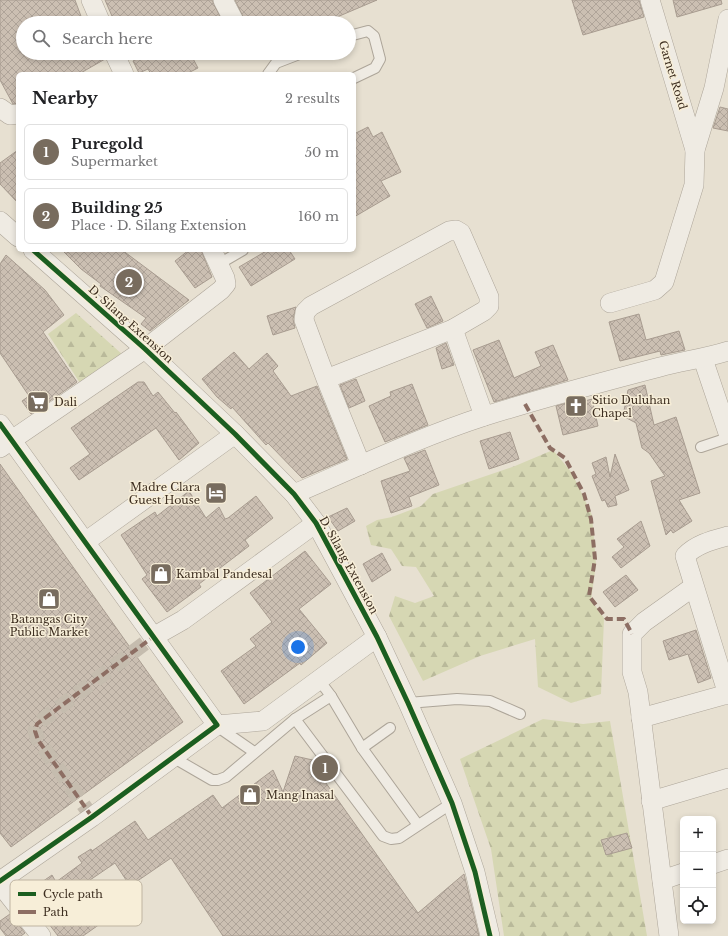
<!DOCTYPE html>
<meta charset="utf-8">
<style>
:root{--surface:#fff;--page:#f6f6f6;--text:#202124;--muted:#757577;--line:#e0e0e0;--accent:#786c5e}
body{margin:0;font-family:"Libre Baskerville",serif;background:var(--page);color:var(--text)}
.controls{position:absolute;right:12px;bottom:12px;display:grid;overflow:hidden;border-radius:6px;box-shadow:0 2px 6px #0003}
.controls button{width:36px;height:36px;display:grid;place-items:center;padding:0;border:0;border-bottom:1px solid var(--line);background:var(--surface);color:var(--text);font:20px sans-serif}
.you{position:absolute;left:298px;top:647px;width:14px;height:14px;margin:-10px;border:3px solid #fff;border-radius:50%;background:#1a73e8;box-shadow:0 0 0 6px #1a73e833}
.badge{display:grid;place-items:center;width:26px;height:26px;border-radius:50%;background:var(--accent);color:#fff;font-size:13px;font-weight:700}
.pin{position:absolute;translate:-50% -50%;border:2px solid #fff;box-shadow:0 1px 4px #0006}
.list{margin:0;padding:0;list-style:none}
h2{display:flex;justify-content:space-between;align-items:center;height:52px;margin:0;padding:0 16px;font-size:17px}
h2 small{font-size:13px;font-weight:400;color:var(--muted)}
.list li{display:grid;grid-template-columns:26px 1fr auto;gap:12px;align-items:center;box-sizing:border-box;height:56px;margin:0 8px 8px;padding:0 8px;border:1px solid var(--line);border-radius:6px}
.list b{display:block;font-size:15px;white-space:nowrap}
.list p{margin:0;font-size:13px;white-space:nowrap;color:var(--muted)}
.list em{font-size:13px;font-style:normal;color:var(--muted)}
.icon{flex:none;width:22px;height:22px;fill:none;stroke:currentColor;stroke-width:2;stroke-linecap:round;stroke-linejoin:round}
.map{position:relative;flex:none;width:728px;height:936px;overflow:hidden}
.search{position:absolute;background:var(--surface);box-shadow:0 2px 6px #0003;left:16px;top:16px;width:340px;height:44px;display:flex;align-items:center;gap:10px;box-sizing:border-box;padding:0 14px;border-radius:22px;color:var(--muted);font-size:15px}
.panel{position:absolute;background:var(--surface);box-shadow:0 2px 6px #0003;left:16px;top:72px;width:340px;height:180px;border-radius:6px}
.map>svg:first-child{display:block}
</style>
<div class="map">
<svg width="728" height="936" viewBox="0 0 728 936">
<defs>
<pattern id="forest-firs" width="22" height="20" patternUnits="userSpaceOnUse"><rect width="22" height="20" fill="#d6d7b3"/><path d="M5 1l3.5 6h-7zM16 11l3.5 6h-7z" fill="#b9b99a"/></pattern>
<pattern id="building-cross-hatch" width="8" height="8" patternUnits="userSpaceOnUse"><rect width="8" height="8" fill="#cbbfb2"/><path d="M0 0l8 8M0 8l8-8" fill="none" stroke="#afa499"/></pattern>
</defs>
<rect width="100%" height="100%" fill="#e7e0d1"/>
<g fill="url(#forest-firs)">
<path d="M76,313l47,42 -43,28 -32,-49z"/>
<path d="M553,450l19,23 20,42 4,49 -5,36 13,18 -3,76 -30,9 -33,-16 -3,-48 -55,17 -57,25 -34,-65 6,-20 20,7 19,-7 -18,-29 -14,-1 -11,-17 -20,-4 -5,-19 11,-6 15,-3 29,-11 12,-12 82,-28z"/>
<path d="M543,719l40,5 27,-3 37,215h-143l-13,-87 -31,-90z"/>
</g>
<g fill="url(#building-cross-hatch)" stroke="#a89c90">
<path d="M0,0h75l7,19 -8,4h-51v30h80l2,6 -26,15h-61v29l-5,1 -13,-24z"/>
<path d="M105,0h107l11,23h-108z"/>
<path d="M235,0h142l-54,23h-43l-3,-6 -13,6h-18z"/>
<path d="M572,0h67l5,17 -61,18z"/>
<path d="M673,0h48l1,4 -45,13z"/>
<path d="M149,53h41l8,15 -12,6h-35l-3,-5 -9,4 -6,-12z"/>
<path d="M720,107l8,2v22l-15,-3z"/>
<path d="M368,127l5,10 9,-5 19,40 -20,9 9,15 -36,21v-83z"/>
<path d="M18,150v53l-18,-19v-21z"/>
<path d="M62,250h60l67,50 -39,31 -9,-7 5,-6 -46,-32 1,-2 -20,-15z"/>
<path d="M189,250h12l11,27 -17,11 -20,-27z"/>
<path d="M268,250h21l6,9 -44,27 -12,-19z"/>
<path d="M6,255l39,35 19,25 -21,17 34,50 -46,32 -9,-13 7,-5 -29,-43v-89z"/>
<path d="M431,296l12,25 -16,7 -12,-24z"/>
<path d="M296,307l-3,12 2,9 -22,7 -6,-19z"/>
<path d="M639,314l7,26 33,-9 6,19 -24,5 -1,-4 -40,10 -11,-39z"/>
<path d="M499,340l15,38 27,-12 -6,-14 18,-7 15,35 -74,22 -21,-52z"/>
<path d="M446,343l8,22 -12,4 -6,-21z"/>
<path d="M234,352l15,17 18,-16 11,13 -5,5 18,25 26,-10 30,73 -45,19 -34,-35 -2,2 -34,-38 -1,2 -14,-12 -15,-18z"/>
<path d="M356,379l9,22 -16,7 -9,-23z"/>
<path d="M138,382h6l9,14 5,-4 17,21 1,-1 23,31 -20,17 -23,-32 -77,52 -9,-12 20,-14 -19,-26z"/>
<path d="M412,384l16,41 -43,17 -16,-36 22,-10 -1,-4z"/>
<path d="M645,385l9,40 22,-8 24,76 -21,7 13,21 -19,12 -2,-3 -5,5 -15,-54 14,-5 -16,-23 -7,-5 -6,-25 -13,-7 5,-26z"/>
<path d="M592,399l6,27 -35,9 -7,-29 21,-6 1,3z"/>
<path d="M510,432l9,27 -30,10 -9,-28z"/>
<path d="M425,450l14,35 -30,12 3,9 -21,7 -10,-32 29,-10 -6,-13z"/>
<path d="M615,454l14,36 -14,6 2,9 -9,2 -3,-7 -3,1 -10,-25 4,-2 -4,-11 14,-6 4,20z"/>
<path d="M0,464l183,258 -172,125 -11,-14z"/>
<path d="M189,491l17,27 13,-11 6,12 3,-1 28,-22 17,22 -28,22 4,6 -50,38 2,3 -34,25 -25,-33 5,-4 -26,-40 34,-23 2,4z"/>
<path d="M347,508l8,13 -17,10 -10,-14z"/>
<path d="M641,521l9,25 -29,22 -9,-11 12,-10 -7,-8z"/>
<path d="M305,551l26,33 -32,25 28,34 -26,22 -1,-2 -56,41 -23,-33 35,-25 -6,-7 22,-17 -22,-29z"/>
<path d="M382,553l9,17 -19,12 -9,-18z"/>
<path d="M626,575l12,15 -23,17 -12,-15z"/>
<path d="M696,630l15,48 -13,5 -10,-29 -19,6 -6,-19z"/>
<path d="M295,756l22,5 -1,8 102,144 46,-39 15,62h-256l-52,-78 -41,28 -15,-23 -25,17 24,34 -31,22h-25l-9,-12 -2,1 -24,-30 29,-20 4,7 26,-19 -4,-6 13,-8 1,2 43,-30 13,19 65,-45 9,13 51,-38 10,22z"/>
<path d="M627,833l5,15 -26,7 -5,-15z"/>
<path d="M10,914l15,19 -4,3h-15l-6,-8v-7z"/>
</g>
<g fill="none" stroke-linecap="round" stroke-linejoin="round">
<path stroke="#c5bcae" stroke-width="15" stroke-dasharray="15 8" stroke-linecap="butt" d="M92,817l-54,-77 -3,-9 2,-7 116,-87"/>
<g stroke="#ada599" stroke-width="12">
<g id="service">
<path d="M349,36l19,-5 6,5 6,23 -5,9 -21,10"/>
<path d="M268,74l8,-11 26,-10"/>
<path d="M219,264l24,-14"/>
<path d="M701,447l27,-9"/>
<path d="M331,696l31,52 56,77"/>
<path d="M408,703l49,-4 33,2 30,13"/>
<path d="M295,719l88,117 8,3 8,-1 53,-35"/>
<path d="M218,727l36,25"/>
<path d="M362,748l28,-20"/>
<path d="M174,758l38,22h6l8,-3 69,-58 36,-23 -12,-16"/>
</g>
</g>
<g stroke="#ada599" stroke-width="20">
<g id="minor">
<path d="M91,0l10,23"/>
<path d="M223,0l12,23"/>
<path d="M650,0l45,150"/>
<path d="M114,53l10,21"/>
<path d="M0,108l10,7 8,-1"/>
<path d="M0,221l18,16"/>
<path d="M33,250l112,99 90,85 59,60 22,29 61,114 31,66 44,100 23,69 15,64"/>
<path d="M610,303l45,-13 9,-8 30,-97 1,-35 19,-62 14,-69"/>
<path d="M453,329l31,87"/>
<path d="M703,359l25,74"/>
<path d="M326,379l127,-50 31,-18 5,-5v-9l-28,-64 -5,-3 -7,1 -138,75 -6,6 -1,8 22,59 35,86"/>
<path d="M0,424l217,301 -125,92 -92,64"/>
<path d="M0,448l145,-99 76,-59 5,-6 -1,-6 -13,-28"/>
<path d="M294,494c63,-27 126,-57 191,-78 58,-18 117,-34 175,-49 23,-6 46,-9 68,-16"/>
<path d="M728,536c-15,4 -32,8 -43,20l43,139"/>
<path d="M85,542l150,-108"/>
<path d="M153,637l30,-17 133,-97"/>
<path d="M641,718l87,-24"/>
<path d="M217,725l46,-4 114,-84"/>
<path d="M651,801l77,-23"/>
<path d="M713,864l15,-5"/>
<path d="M662,880l21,-7"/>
<path d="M0,884l41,52"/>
<path d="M669,936l-31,-244 -6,-20v-38l12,-12 49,-35"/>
</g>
</g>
<use href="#service" stroke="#efebe3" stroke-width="10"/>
<use href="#minor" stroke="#efebe3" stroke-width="19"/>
<g stroke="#8d6e63" stroke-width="4" stroke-dasharray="8 4" stroke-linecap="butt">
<path d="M525,404l25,44 15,10 19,36 7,25 4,40 -6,37 18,23h17l8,15"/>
<path d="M92,817l-54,-77 -3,-9 2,-7 116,-87"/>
</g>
<g stroke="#f7eed8" stroke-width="8">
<g id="cycleway">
<path d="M33,250l112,99 90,85 59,60 22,29 61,114 31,66 44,100 23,69 15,64"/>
<path d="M0,424l217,301 -125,92 -92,64"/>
</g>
</g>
<use href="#cycleway" stroke="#1b5e20" stroke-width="5"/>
</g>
<defs>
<g id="supermarket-square" transform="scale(1.15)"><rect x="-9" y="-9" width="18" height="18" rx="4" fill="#786c5e" stroke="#f7eed8"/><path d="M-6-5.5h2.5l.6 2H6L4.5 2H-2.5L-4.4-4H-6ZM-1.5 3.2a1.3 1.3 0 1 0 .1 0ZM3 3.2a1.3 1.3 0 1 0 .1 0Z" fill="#fff"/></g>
<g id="church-square" transform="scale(1.15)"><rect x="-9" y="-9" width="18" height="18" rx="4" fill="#786c5e" stroke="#f7eed8"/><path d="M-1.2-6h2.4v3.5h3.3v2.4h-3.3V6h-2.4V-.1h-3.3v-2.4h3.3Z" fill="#fff"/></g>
<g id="hotel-square" transform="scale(1.15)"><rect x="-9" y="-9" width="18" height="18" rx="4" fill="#786c5e" stroke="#f7eed8"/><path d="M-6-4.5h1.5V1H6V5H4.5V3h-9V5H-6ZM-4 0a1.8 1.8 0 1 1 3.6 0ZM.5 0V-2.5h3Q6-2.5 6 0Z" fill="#fff"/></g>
<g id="shop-square" transform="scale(1.15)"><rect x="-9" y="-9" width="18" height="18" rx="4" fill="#786c5e" stroke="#f7eed8"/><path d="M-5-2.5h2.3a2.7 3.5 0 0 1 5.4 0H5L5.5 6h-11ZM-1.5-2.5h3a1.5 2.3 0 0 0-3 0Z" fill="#fff"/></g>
</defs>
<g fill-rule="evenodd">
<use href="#supermarket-square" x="38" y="402"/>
<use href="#church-square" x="576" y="406"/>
<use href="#hotel-square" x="216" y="493"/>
<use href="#shop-square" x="161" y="574"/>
<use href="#shop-square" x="49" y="599"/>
<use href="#shop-square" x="250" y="795"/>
</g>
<g text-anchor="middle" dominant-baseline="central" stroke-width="3" stroke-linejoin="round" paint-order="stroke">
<g font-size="11" fill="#3d2e20" stroke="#f7eed8">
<text transform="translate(673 75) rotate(73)">Garnet Road</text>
<text transform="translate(131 324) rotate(42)">D. Silang Extension</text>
<text transform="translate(349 565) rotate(61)">D. Silang Extension</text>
</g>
<g font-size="11" fill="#3d2e20" stroke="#f7eed8" text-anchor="start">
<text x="592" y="400">Sitio Duluhan<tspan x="592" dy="13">Chapel</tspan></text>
<text x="54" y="402">Dali</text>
<text x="200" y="487" text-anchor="end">Madre Clara<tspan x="200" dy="13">Guest House</tspan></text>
<text x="176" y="574">Kambal Pandesal</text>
<text x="49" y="619" text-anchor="middle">Batangas City<tspan x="49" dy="13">Public Market</tspan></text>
<text x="266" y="795">Mang Inasal</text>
</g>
</g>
<rect x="10" y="880" width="132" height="46" rx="6" fill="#f7eed8" stroke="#bfb4a1" stroke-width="1"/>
<rect x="18" y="892" width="18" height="4" fill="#1b5e20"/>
<rect x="18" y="910" width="18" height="4" fill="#8d6e63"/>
<g font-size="11" fill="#3d2e20">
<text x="43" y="898">Cycle path</text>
<text x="43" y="916">Path</text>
</g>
</svg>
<div class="controls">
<button>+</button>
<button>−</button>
<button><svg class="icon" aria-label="locate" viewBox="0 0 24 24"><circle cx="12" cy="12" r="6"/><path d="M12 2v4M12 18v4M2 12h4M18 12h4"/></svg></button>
</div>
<div class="you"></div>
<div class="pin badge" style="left:325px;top:768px">1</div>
<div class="pin badge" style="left:129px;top:282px">2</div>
<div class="search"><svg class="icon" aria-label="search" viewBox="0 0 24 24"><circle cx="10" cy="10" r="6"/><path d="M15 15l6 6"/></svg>Search here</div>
<section class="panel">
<h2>Nearby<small>2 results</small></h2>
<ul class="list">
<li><span class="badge">1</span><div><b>Puregold</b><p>Supermarket</p></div><em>50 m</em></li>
<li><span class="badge">2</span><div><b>Building 25</b><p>Place · D. Silang Extension</p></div><em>160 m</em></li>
</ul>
</section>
</div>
